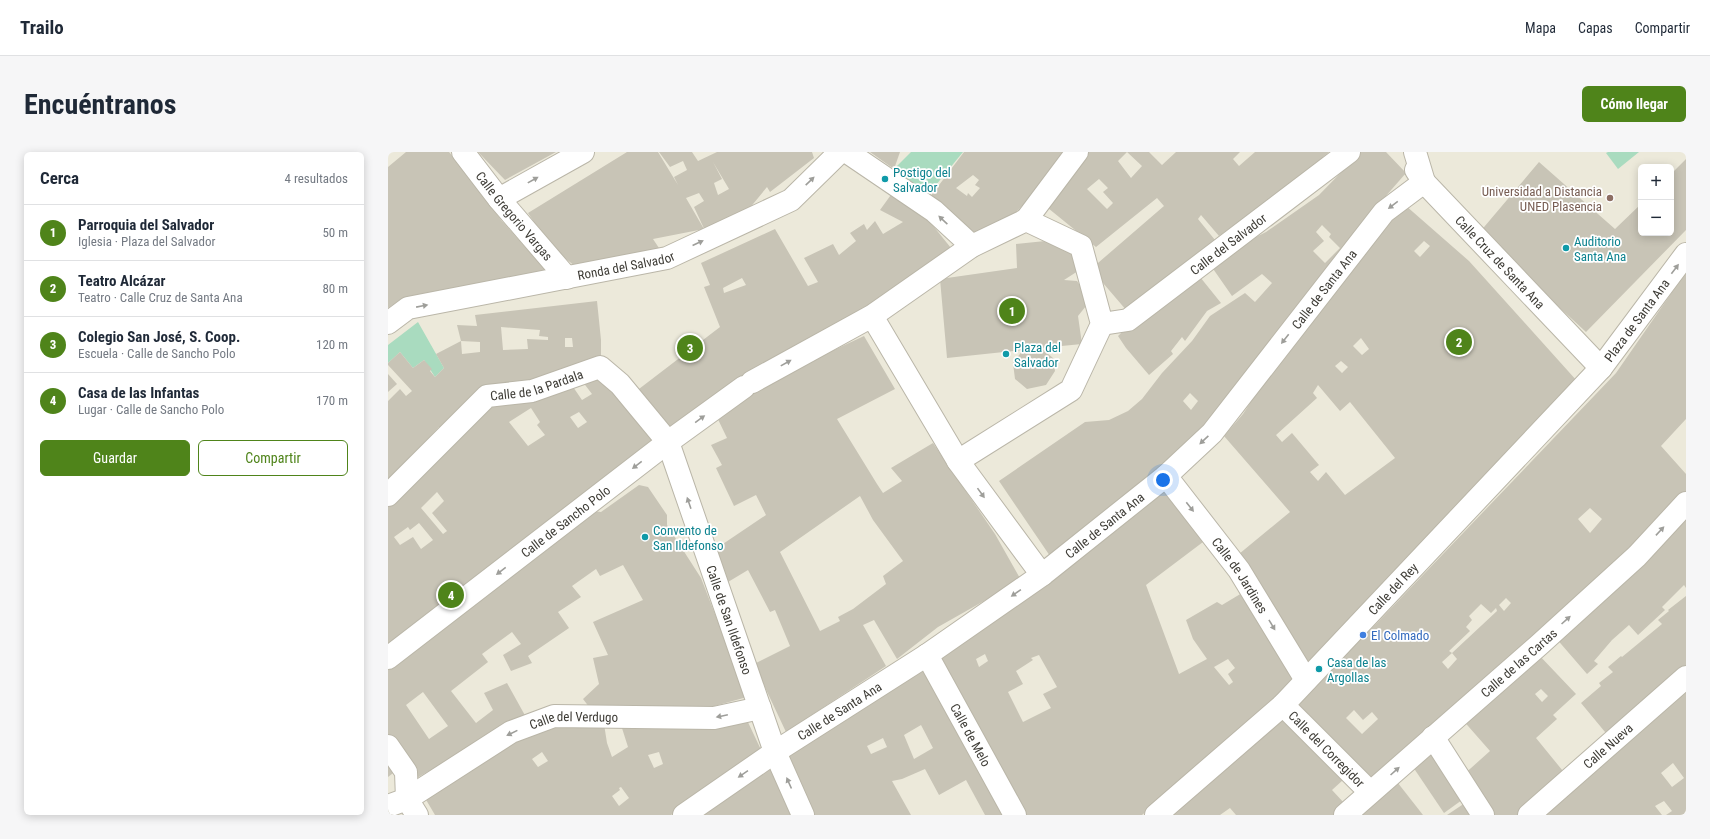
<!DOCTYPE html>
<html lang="es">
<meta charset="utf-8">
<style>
:root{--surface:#fff;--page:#f6f6f7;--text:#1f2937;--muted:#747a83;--line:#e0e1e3;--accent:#4f841a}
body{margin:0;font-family:"Roboto Condensed",sans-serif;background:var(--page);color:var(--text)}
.controls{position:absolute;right:12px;top:12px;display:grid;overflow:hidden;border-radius:6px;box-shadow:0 2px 10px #0003}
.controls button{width:36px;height:36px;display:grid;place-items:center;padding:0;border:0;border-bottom:1px solid var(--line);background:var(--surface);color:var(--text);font:20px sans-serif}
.you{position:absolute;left:775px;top:328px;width:14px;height:14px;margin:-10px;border:3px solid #fff;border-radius:50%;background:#1a73e8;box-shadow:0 0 0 6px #1a73e833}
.badge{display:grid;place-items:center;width:26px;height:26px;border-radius:50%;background:var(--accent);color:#fff;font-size:13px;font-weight:700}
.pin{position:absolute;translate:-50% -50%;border:2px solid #fff;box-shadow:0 1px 4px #0006}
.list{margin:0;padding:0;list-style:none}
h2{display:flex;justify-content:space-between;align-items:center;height:52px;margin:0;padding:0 16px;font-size:17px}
h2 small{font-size:13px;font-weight:400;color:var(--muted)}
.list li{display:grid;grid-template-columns:26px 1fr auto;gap:12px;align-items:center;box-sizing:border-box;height:56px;padding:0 16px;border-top:1px solid var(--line)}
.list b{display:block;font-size:15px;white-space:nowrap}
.list p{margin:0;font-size:13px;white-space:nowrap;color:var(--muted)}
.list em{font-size:13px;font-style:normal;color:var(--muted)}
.actions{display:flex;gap:8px;padding:12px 16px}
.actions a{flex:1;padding:9px 0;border:1px solid var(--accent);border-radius:6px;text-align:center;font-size:14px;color:var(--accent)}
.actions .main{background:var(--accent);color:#fff}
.map{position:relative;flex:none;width:1298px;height:663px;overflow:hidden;border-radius:6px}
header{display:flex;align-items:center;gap:24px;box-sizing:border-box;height:56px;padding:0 20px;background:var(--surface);border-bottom:1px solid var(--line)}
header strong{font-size:19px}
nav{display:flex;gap:22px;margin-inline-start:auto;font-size:14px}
.intro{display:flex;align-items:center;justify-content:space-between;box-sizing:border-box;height:96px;padding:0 24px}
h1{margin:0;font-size:28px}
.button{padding:10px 18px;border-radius:6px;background:var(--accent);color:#fff;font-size:14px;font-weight:700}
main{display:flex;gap:24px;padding:0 24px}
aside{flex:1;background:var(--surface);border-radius:6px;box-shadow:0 2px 10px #0003}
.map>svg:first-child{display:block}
</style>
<header>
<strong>Trailo</strong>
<nav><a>Mapa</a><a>Capas</a><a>Compartir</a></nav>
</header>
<div class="intro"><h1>Encuéntranos</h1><a class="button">Cómo llegar</a></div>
<main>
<aside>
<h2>Cerca<small>4 resultados</small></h2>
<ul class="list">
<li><span class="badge">1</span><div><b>Parroquia del Salvador</b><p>Iglesia · Plaza del Salvador</p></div><em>50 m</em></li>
<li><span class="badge">2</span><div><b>Teatro Alcázar</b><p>Teatro · Calle Cruz de Santa Ana</p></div><em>80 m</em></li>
<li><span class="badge">3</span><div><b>Colegio San José, S. Coop.</b><p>Escuela · Calle de Sancho Polo</p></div><em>120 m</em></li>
<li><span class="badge">4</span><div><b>Casa de las Infantas</b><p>Lugar · Calle de Sancho Polo</p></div><em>170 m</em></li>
</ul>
<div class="actions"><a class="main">Guardar</a><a>Compartir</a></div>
</aside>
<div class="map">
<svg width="1298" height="663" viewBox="0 0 1298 663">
<rect width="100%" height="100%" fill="#ece9da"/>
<g fill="#a9dbbf">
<path d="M523,0h52l-36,44 -35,-25z"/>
<path d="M1220,0h31l-21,17 -12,-16z"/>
<path d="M30,170l26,46 -9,9 -11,-17 -11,8 -13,-16 -12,11v-18z"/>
</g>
<g fill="#c8c4b6" fill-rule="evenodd">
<path d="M18,0h43l23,27 29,41 49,55 -77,11 -73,14 -12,8v-141z"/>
<path d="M90,0h78l-51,28z"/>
<path d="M239,0h31l20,33 -4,-8 13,-7 -4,-9 -13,6 -11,-15h33l6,9 19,-9h95l2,6 -44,34 -3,-5 -23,28 -37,20 -13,-28 10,-6 -5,-8 -13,5 18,31 -51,10 6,9 -41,13 -37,10 -31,-25 -22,-33zM325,10l16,27 -11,6 -4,-12 8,-4z"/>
<path d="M482,0h30l-6,17z"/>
<path d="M576,0h101l-26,36 -36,38 -24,10 -49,-39zM585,23l6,5 -4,5 5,3 -8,9 -4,-4 -1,3 -11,-8z"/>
<path d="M700,0h61l13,13 14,-13h64l-7,7 6,7 16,-14h74l-6,5 2,2 -106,77 -18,-21 -3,4 17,21 -88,71 -36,-42 73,-63 -7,-8 -61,49 -53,-43zM739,0l15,14 -11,12 -13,-17zM711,27l9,9 -5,4 10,11 -6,6 -20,-20z"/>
<path d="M973,0h25l20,21 -28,32 -168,226 -160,125 -51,-75 86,-59 24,-2 19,-9 14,-12 20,-26 30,-32 18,-25 35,-23 10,9 17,-19 -10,-9 -30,22 -23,-33 33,-19 24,-12 53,-37zM934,73l9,9 -2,3 11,11 -15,15 -12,-12 11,-10 -8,-9zM802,241l8,8 -7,9 -8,-9z"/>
<path d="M1298,7v71l-100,102 -107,-99 60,-71 76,67 26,-25v29h30v-59z"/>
<path d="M505,40l29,20 33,41 -200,134 109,-51 31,53 -58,30 40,65 6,9 19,-12 -11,-13 42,-25 62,91 26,46 -83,47 -41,32 -23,-39 -11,5 23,41 -100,66 -32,-68 36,-18 -15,-36 -5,2 -22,-42 -25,15 -12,-33 55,-37 -10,-20 -22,11 -18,-38 6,-3 -11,-20 16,-7 -14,-29 33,-17 -7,-15 -73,57 -31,-42 85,-65 -16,-40 6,-2 -9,-22 74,-34 33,57 10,-4 -14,-24 29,-14 6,11 17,-14 -6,-8 14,-9 3,6 8,-9 8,13 20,-12 -23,-12zM354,126l4,7 -22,8 -1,-5zM472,344l13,24 30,41 -20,15 3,8 -33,25 -15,8 2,4 -20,10 -40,-79z"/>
<path d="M1017,53l64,56 108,120 -272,288 -66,-115 51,-42 -66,-76 19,-22 32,-50 41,-54zM1036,89l6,5 -10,11 -6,-6zM973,186l8,11 -7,6 -9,-9zM953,209l7,6 -6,6 -7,-7zM930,233l22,26 10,-9 45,56 -50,37 -19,-23 -8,9 -8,-9 9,-7 -27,-32 -10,9 -6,-7 41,-37 -4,-5z"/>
<path d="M667,88l22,14 1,17 -14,9 13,1 7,10 2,15 -8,10 4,28 -41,4 12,10 2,13 -9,14 -19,4 -12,-10 -2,-16 10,-13 -76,8 -7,-79 77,-11 -1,-24z"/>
<path d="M808,120l25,31 -14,8 -22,30 -3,-4 -11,14 2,3 -24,21 -23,-27 -8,-12 20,-19z"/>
<path d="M1298,120v147l-25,27 25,28v22l-83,83 -233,205 -76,-81 83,-80 239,-250zM1202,356l12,11 -12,14 -12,-14zM1118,446l5,5 -7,8 -5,-6zM1093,452l10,9 5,-5 1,3 -45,42 5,6 -9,10 -6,-7 10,-9 -3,-2 21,-20 -4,-4 6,-7 -3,-4zM966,558l9,10 9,-8 6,7 -16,15 -16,-16z"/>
<path d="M209,149l4,39v23l-146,52 -14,15 -2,-3 -14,15 2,2 -39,43v-86l12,-12 6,7 6,-5 -24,-26v-2l12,-11 13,16 11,-8 8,9 -2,2 5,6 9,-9 -8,-14 25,-13 1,13 18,-2v-10l-19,-1 -4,-16 20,1 -2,-11zM113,175l39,3 -1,6 9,1v3l-21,-1 1,10 -25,1zM177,186h7l1,9h-8z"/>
<path d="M211,218l61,70 -272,209v-149l105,-97 76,-22 13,19 10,-6 -13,-17zM143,256l9,14 -3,3 8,10 -17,11 -19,-24zM191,260l8,10 -9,6 -8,-11zM49,340l7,9 -12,12 15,18 -4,3 -22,-26zM31,371l14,17 -12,9 -8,-12 -13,8 -6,-8 14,-10 2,3z"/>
<path d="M0,222l9,10 -9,8z"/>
<path d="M251,333l9,2 19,28v10l34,53 46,119 -36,10 -35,4 -83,1 -10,-13 16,-15 -6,-26 15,-3 -15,-33 50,-22 -20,-35 -23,11 -4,-7 -24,17 9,11 -23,15 11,16 -41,28 4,7 -21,8 -8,-16 18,-11 -9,-12 -30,22 6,8 -37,29 25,32 17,-13 -9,-17 23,-10 20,36 -60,30 -52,30 -27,-43v-69l205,-156 8,1zM35,540l25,34 -19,13 -23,-34z"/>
<path d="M782,333l37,54 -61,46 33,89 28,-15 -14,-20 -7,-19 31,-18 5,3 20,-12 59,86 -159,136h-125l-79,-161zM597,502l3,7 -9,6 -3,-8zM651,503l18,32 -14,7 8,14 -28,14 -15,-30 15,-8 -7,-13 17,-11 -2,-2zM840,507l7,9 -7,6 5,8 -4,3 -15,-18z"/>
<path d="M1298,360v76l-2,-3 -22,22 3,3 -27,25 -9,-10 -17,15 -18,21 4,3 -11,10 -32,-37z"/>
<path d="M1298,444v75l-76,67 -29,-35 20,-17 -2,-3 14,-11 -5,-5 13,-11 1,1 40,-33 -4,-4 11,-9 -1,-1z"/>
<path d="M1149,501l39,41 -23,21 4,4 -21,19 31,38 -45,39h-35l-26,-38 29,-26 -29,-33zM1153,537l7,7 -6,6 -7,-8z"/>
<path d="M536,509l83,154h-22l-19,-35 -27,15 -14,-26 -23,10 -10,2 19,34h-103l-26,-63zM533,573l12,23 -19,11 -10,-24zM495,586l4,9 -16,7 -4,-8z"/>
<path d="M1298,532v131h-20l6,-4 -8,-10 -9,5 7,9h-128zM1285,611l11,15 -12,9 -11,-14z"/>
<path d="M896,565l59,63 -11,10 13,14 -12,11h-97l-6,-7 -10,7h-55z"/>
<path d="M358,566l17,36 -30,17 -62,44h-236l-10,-17 94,-59 32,-17 53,2 3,19 5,14 16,-10 -7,-22zM154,600l6,9 -10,6 -6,-8zM271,600l4,12 -9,4 -6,-13zM233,635l8,11 -10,8 -7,-10 8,-6 -1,-2z"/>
<path d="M1042,595l32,53 -18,13 -33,-49z"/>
<path d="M0,605l9,13 -9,7z"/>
<path d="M381,614l25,49h-101z"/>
<path d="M1006,626l29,37h-69z"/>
<path d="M1077,651l8,12h-26z"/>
</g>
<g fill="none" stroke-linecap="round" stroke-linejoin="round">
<g stroke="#bab6a8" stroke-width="24">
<g id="street">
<path id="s1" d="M75,0l36,47 68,79"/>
<path d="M459,0l87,59 38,35"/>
<path id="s2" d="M1028,18l8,12 177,186"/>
<path d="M111,47l84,-47"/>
<path d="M638,68l51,-68"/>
<path id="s3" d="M0,171l20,-15 259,-50 124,-58 49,-48"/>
<path id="s4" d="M714,172l26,-4 221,-168"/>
<path d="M364,230l120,-66 100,-70 54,-26 55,26 21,78 -31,66 -113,71 -86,-145"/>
<path d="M570,309l84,114"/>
<path id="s5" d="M778,324l73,94 67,110"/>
<path id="s6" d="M0,343l99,-99 45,-5 68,-24 20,17 48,58 107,310 28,63"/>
<path id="s7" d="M539,503l88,160"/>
<path id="s8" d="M0,506l280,-216 76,-55"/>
<path id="s9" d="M895,553l87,87"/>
<path d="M1045,585l50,78"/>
<path d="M0,594l18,26 1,27 10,16"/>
<path id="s10" d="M0,654l19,-7 104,-67 43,-16 160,2 46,-10"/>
<path id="s11" d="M296,663l91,-63 152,-97 115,-80 124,-99 46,-43 172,-221 40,-30 -9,-30"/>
<path id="s12" d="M768,663l127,-110 318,-337 85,-114"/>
<path id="s13" d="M957,663l194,-170 98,-89 49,-53"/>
<path id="s14" d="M1141,663l157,-138"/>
</g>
</g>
<use href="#street" stroke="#fff" stroke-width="22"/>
</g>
<defs><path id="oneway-solid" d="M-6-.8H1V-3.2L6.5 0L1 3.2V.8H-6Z"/></defs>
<g fill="#9e9e9a">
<use href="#oneway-solid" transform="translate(145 28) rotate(-29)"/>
<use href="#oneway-solid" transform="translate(422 29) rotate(-44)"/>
<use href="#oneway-solid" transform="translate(1005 53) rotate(143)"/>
<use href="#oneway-solid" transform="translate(555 68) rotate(-137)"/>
<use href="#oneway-solid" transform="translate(310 91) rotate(-25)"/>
<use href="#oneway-solid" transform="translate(1287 117) rotate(-53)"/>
<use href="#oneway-solid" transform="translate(34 154) rotate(-11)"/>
<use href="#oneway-solid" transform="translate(897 187) rotate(128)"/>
<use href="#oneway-solid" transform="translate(398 211) rotate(-29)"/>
<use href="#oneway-solid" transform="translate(312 267) rotate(-36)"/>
<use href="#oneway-solid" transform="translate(816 288) rotate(137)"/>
<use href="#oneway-solid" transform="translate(249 313) rotate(142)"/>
<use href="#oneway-solid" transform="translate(593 341) rotate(54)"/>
<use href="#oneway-solid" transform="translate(301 351) rotate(-109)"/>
<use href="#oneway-solid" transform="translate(802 355) rotate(52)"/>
<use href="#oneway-solid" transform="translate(1272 379) rotate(-47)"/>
<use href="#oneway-solid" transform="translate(113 419) rotate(142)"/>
<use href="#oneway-solid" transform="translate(628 441) rotate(145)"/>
<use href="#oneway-solid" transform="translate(1178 468) rotate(-42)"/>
<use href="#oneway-solid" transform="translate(884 473) rotate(59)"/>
<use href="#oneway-solid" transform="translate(334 564) rotate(168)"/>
<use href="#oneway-solid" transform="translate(124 581) rotate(154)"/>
<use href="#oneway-solid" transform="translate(1007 619) rotate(-42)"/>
<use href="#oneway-solid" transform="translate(355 622) rotate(146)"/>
<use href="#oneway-solid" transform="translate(401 631) rotate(-114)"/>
</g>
<g fill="#0f9aa8" stroke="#fff" stroke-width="1.5">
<circle cx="497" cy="27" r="4"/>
<circle cx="1178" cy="96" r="4"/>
<circle cx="618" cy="202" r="4"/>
<circle cx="257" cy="385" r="4"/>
<circle cx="931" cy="517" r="4"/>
</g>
<circle fill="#8d6e63" stroke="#fff" stroke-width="1.5" cx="1222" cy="46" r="4"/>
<circle fill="#3f7fe0" stroke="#fff" stroke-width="1.5" cx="975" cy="483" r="4"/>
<g text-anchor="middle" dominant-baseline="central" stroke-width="3.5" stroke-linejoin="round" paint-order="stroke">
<g font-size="13" fill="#0d838f" stroke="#fff" text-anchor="start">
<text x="505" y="20">Postigo del<tspan x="505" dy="15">Salvador</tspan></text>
<text x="1186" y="89">Auditorio<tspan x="1186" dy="15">Santa Ana</tspan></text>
<text x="626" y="195">Plaza del<tspan x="626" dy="15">Salvador</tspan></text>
<text x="265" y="378">Convento de<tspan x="265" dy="15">San Ildefonso</tspan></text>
<text x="939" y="510">Casa de las<tspan x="939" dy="15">Argollas</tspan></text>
</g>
<g font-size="13" fill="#785e54" stroke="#fff" text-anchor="end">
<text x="1214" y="39">Universidad a Distancia<tspan x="1214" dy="15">UNED Plasencia</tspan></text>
</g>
<g font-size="13" fill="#3e3c36" stroke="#fff">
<text stroke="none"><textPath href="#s1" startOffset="82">Calle Gregorio Vargas</textPath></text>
<text stroke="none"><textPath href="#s4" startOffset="152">Calle del Salvador</textPath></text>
<text stroke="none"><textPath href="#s2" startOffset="125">Calle Cruz de Santa Ana</textPath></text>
<text stroke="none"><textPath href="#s3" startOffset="247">Ronda del Salvador</textPath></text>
<text stroke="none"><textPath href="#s11" startOffset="835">Calle de Santa Ana</textPath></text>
<text stroke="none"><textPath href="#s12" startOffset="691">Plaza de Santa Ana</textPath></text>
<text stroke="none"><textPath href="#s6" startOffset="191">Calle de la Pardala</textPath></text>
<text stroke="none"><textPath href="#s8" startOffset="224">Calle de Sancho Polo</textPath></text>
<text stroke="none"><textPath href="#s11" startOffset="511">Calle de Santa Ana</textPath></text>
<text stroke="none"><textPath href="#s5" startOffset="124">Calle de Jardines</textPath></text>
<text stroke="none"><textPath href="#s12" startOffset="328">Calle del Rey</textPath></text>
<text stroke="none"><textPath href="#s6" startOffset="547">Calle de San Ildefonso</textPath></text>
<text stroke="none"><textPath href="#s13" startOffset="231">Calle de las Cartas</textPath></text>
<text stroke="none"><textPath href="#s11" startOffset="187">Calle de Santa Ana</textPath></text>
<text stroke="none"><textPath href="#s10" startOffset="209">Calle del Verdugo</textPath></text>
<text stroke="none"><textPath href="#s7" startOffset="91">Calle de Melo</textPath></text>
<text stroke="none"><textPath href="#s14" startOffset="105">Calle Nueva</textPath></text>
<text stroke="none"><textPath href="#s9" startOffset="62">Calle del Corregidor</textPath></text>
</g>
<g font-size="13" fill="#366cbe" stroke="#fff" text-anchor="start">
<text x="983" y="483">El Colmado</text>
</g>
</g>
</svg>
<div class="controls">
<button>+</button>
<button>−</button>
</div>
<div class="you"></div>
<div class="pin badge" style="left:624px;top:159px">1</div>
<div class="pin badge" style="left:1071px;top:190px">2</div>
<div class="pin badge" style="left:302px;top:196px">3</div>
<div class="pin badge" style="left:63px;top:443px">4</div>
</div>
</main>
